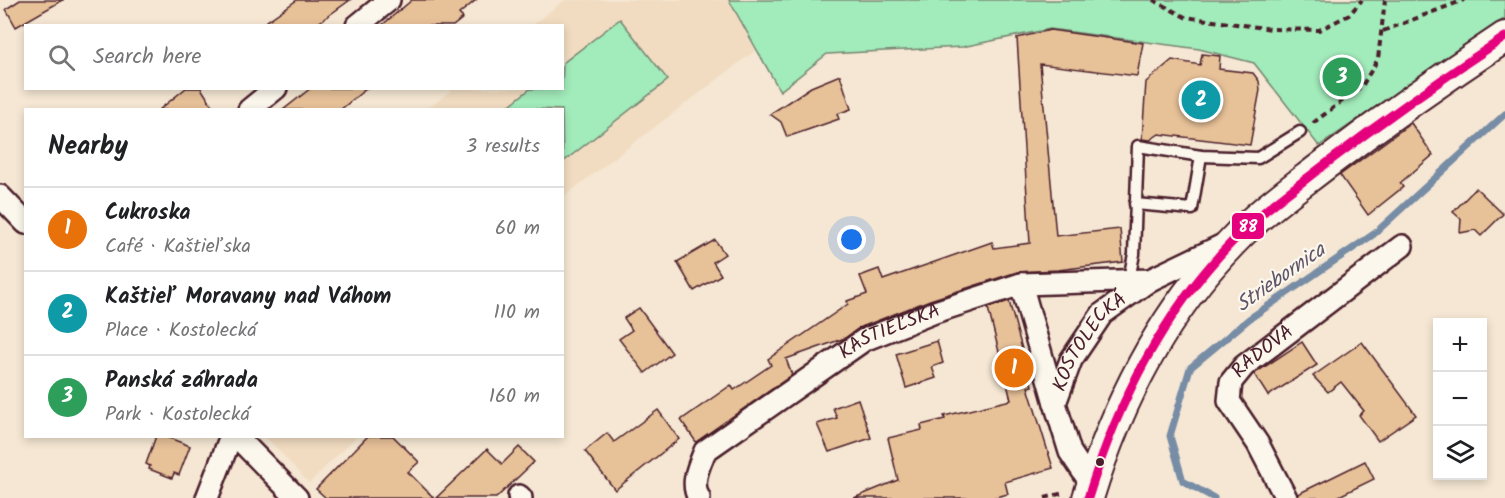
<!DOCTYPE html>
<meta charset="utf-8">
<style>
:root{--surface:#fff;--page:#f6f6f6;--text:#202124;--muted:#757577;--line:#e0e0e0;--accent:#4a1f2b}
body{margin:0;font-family:Kalam,sans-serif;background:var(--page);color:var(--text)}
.controls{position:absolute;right:18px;bottom:18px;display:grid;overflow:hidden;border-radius:0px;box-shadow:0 3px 9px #0003}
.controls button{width:54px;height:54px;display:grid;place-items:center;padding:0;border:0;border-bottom:2px solid var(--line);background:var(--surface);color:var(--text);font:30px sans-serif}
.you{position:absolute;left:852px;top:240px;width:21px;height:21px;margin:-15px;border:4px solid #fff;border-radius:50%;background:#1a73e8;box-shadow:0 0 0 9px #1a73e833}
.badge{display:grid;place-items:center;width:39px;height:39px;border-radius:50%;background:var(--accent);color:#fff;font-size:20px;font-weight:700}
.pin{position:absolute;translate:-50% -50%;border:3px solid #fff;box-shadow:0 2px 6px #0006}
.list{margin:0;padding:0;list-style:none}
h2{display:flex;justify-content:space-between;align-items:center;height:78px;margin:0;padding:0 24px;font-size:26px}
h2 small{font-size:20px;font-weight:400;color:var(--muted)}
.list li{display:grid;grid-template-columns:39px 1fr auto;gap:18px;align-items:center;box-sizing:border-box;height:84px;padding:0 24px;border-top:2px solid var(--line)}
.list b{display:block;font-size:22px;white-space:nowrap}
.list p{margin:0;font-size:20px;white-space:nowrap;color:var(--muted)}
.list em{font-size:20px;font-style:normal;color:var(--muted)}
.icon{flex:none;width:33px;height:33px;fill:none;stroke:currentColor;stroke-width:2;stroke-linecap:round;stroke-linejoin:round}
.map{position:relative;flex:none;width:1505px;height:498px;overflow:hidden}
.search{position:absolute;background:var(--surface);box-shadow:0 3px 9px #0003;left:24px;top:24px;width:540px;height:66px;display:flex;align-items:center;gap:15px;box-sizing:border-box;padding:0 21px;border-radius:0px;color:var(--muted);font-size:22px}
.panel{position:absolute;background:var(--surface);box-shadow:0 3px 9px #0003;left:24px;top:108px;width:540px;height:330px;border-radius:0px}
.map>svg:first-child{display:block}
</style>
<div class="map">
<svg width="1505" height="498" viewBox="0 0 1505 498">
<rect width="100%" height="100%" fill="#f5e7d3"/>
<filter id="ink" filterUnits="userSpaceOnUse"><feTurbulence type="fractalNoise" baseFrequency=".0167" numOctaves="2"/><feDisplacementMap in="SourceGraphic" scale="12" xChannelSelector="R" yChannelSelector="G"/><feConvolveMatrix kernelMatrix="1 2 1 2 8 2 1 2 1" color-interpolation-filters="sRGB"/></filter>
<g filter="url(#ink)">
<g fill="#f1dcc1">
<path d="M565,0h164l27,50 -193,147 -1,-87h-136l27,-21 109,-1v-62l-29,-1z"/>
<path d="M266,437h90l-47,46z"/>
</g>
<g fill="#a2ebba" stroke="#768572" stroke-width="1.5">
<path d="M729,0h776v18l-186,128 -65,-83 -55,-14 -149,-20 -88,18 -135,7 -47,37z"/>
<path d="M620,19l48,61 -105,82 -1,-52 -56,-2 24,-19 32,-1 1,-25z"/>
</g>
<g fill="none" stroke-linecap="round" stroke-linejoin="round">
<path stroke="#778ca5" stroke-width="7" d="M1214,498l-31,-17 -13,-45 20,-68 59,-49 125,-85 131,-120"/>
</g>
<g fill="#e7c198" stroke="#4a1f2b" stroke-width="1.5">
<path d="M20,0h43l-47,27 -10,-18z"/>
<path d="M297,0h53l-36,26h-54z"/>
<path d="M412,0h64l-17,14 4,4 -10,8h-72z"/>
<path d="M1050,30l93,13 -6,33 -97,-12 16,172 64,-7 3,33 -65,8 -41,2 -87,28 -71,28 -14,10 -59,21 6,16 -96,67 -15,-22 50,-35 3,5 37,-25 -3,-6 80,-55 -1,-3 20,-7 -7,-18 19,-7 4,11 109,-38 2,6 36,-5 -13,-205z"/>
<path d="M1202,54l18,2 -1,13 34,4 6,8 1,9 -10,55 -91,-11 -9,6 -8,-1 4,-57 26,-22 28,5z"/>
<path d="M840,75l11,34 -14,5 2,5 -52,18 -6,-15 -11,-8 41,-27z"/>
<path d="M186,88h15l14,22h-56z"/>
<path d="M311,88h56l-27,22h-57z"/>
<path d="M1411,123l22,32 -33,28 3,4 -35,28 -28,-40z"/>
<path d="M1476,188l27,26 -22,22 -6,-6 -15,3 1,-14 -8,-7z"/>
<path d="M715,240l10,14 -12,8 8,13 -27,16 -17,-29z"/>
<path d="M1009,301l23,85 -4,1 25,81 -48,14 3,12 -16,4h-138l44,-18 -10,-42 34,-8 -1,-5 24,-6 -1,-3 67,-16 -23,-92z"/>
<path d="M639,308l33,45 -27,20 -26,-34 13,-9 -8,-12z"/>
<path d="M937,341l6,22 -11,4 4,11 -30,10 -10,-34z"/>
<path d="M1302,342l15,23 -49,31 -14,-22z"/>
<path d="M1362,342l54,73 -38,26 -19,-26 5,-4 -23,-29 -13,10 -15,-16z"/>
<path d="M858,399l13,39 -42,14 -12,-28 20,-6 -4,-10z"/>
<path d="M658,410l21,29 -64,51 -30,-39 22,-18 7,9z"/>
<path d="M156,436h8l26,10 -11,29 -5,-2 -2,5 -23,-9 1,-3 -4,-2z"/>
<path d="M368,436h25l26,26 -11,10 26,26h-108l-10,-9z"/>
<path d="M519,447l15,15 -38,36h-60l51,-49 15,15z"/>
<path d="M1365,461l9,18 -39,19h-36l-1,-4z"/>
</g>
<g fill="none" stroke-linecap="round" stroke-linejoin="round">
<g stroke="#4a1f2b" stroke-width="15">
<g id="service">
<path d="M1135,204l57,5 9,-53"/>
<path d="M1129,279l5,-25 4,-108 63,10 57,2 42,-26"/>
</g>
</g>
<g stroke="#4a1f2b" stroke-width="26">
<g id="minor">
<path d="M357,26l32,-26"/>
<path d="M249,110l27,-22"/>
<path d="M0,196l26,27"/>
<path d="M1021,284l34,119"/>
<path d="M236,436l61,62"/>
<path id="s1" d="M1092,485l-22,-33 -15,-49 16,-43 31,-46 48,-34"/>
<path d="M519,496l2,2"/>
<path d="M207,498l24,-62"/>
<path id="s2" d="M699,498c-9,-15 0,-32 6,-47l159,-111 71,-28 86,-28 129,-4 73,-35"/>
<path id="s3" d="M1286,498l-28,-54 -29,-43 2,-19 13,-16 158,-120"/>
</g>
</g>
<g stroke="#4a1f2b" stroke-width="34">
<path id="secondary" d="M1088,498c29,-94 75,-185 144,-256 27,-29 60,-52 91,-76 59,-45 120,-88 182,-129"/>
</g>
<g stroke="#4a1f2b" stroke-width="4" stroke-dasharray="6 4.5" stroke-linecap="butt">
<path d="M1153,0l32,17 87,12 47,1 30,-15 13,-15"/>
<path d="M1383,31l81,-31"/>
<path d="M1313,123l49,-37 16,-27 7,-59"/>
<path d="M1045,498l18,-5"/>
</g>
<use href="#service" stroke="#fbf7ec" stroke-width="10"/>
<use href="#minor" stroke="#fbf7ec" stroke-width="21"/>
<use href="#secondary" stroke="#fbf7ec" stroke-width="30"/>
<g stroke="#fbf7ec" stroke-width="14">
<path id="bus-1" d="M1088,498c29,-94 75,-185 144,-256 27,-29 60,-52 91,-76 59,-45 120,-88 182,-129"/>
</g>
<use href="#bus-1" stroke="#e5007d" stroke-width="9"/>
</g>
</g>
<circle fill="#4a1f2b" stroke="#fbf7ec" stroke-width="2" cx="1100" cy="462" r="5"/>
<g text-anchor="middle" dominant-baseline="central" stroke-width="4.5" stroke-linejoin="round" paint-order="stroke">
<g font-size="20" fill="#4a1f2b" stroke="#fbf7ec">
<text stroke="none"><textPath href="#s2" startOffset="270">KAŠTIEĽSKA</textPath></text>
<text stroke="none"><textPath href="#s1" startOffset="162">KOSTOLECKÁ</textPath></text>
<text stroke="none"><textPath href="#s3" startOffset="176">RADOVÁ</textPath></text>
</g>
<g font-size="21" font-style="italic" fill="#605568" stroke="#fbf7ec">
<text transform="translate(1281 278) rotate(-35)">Striebornica</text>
</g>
</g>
<rect stroke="#fbf7ec" stroke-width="2" x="1231" y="212" width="34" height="28" rx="6" fill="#e5007d"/>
<g font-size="16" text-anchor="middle" font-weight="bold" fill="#fff">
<text x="1248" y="232">88</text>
</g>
</svg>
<div class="controls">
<button>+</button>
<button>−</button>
<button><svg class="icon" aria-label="layers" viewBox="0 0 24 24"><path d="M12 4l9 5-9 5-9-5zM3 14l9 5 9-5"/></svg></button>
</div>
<div class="you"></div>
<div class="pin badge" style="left:1014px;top:368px;background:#e8710a">1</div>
<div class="pin badge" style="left:1201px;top:100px;background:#0f9aa8">2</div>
<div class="pin badge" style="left:1342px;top:77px;background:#2e9e5b">3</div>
<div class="search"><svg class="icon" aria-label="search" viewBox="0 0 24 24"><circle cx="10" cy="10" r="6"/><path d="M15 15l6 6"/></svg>Search here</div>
<section class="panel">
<h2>Nearby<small>3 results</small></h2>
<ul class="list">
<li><span class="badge" style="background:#e8710a">1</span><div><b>Cukroska</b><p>Café · Kaštieľska</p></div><em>60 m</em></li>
<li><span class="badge" style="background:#0f9aa8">2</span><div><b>Kaštieľ Moravany nad Váhom</b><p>Place · Kostolecká</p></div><em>110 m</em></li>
<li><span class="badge" style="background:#2e9e5b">3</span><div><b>Panská záhrada</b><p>Park · Kostolecká</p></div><em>160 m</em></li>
</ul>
</section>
</div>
